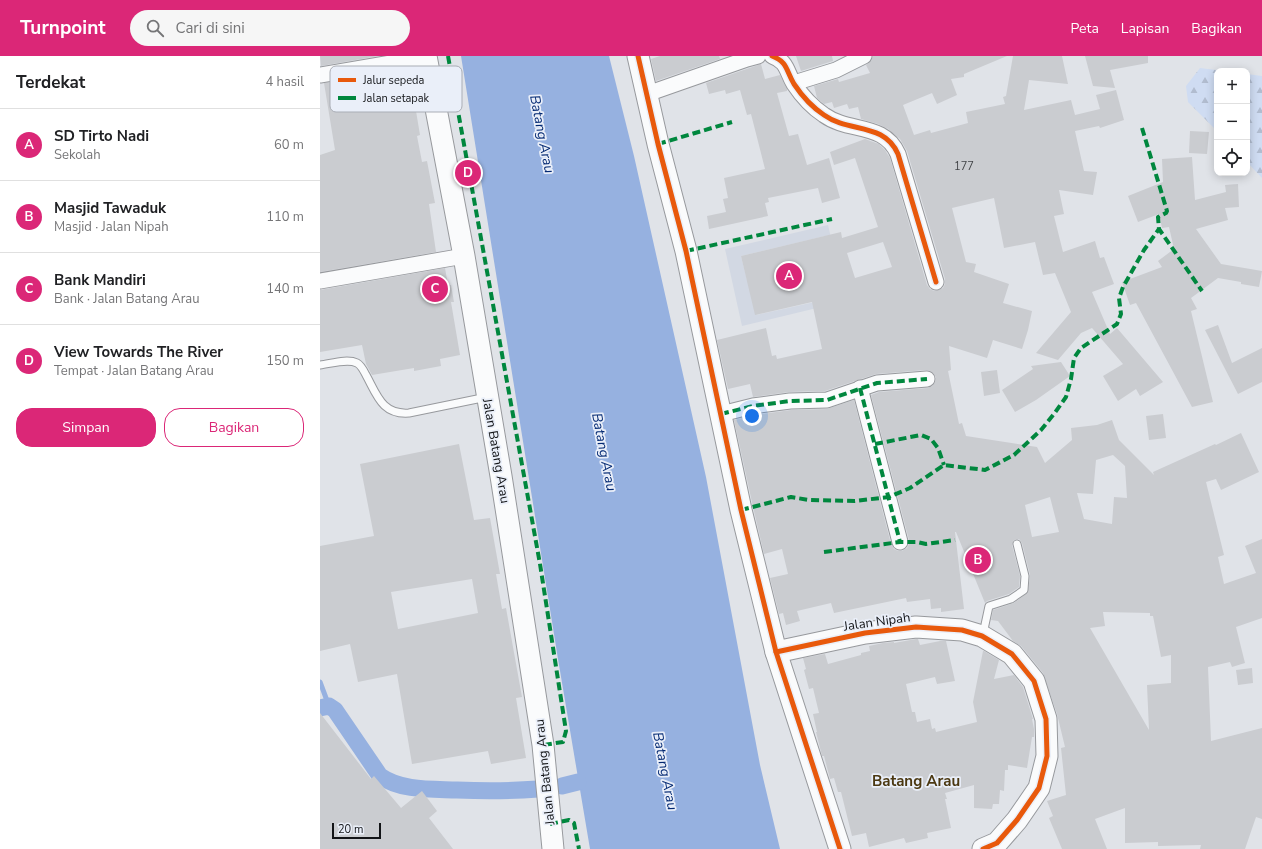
<!DOCTYPE html>
<html lang="id">
<meta charset="utf-8">
<style>
:root{--surface:#fff;--page:#f6f6f6;--text:#202124;--muted:#757577;--line:#e0e0e0;--accent:#db2777}
body{margin:0;font-family:"Nunito Sans",sans-serif;background:var(--page);color:var(--text)}
.controls{position:absolute;right:12px;top:12px;display:grid;overflow:hidden;border-radius:8px;box-shadow:0 2px 10px #0003}
.controls button{width:36px;height:36px;display:grid;place-items:center;padding:0;border:0;border-bottom:1px solid var(--line);background:var(--surface);color:var(--text);font:20px sans-serif}
.scale{position:absolute;left:12px;bottom:10px;width:49px;box-sizing:border-box;padding-left:4px;border:2px solid #121417;border-top:0;font-size:11px;line-height:14px;white-space:nowrap;color:#121417;-webkit-text-stroke:3px #eaeff9;paint-order:stroke}
.you{position:absolute;left:432px;top:360px;width:14px;height:14px;margin:-10px;border:3px solid #fff;border-radius:50%;background:#1a73e8;box-shadow:0 0 0 6px #1a73e833}
.badge{display:grid;place-items:center;width:26px;height:26px;border-radius:50%;background:var(--accent);color:#fff;font-size:13px;font-weight:700}
.pin{position:absolute;translate:-50% -50%;border:2px solid #fff;box-shadow:0 1px 4px #0006}
.list{margin:0;padding:0;list-style:none}
h2{display:flex;justify-content:space-between;align-items:center;height:52px;margin:0;padding:0 16px;font-size:17px}
h2 small{font-size:13px;font-weight:400;color:var(--muted)}
.list li{display:grid;grid-template-columns:26px 1fr auto;gap:12px;align-items:center;box-sizing:border-box;height:72px;padding:0 16px;border-top:1px solid var(--line)}
.list b{display:block;font-size:15px;white-space:nowrap}
.list p{margin:0;font-size:13px;white-space:nowrap;color:var(--muted)}
.list em{font-size:13px;font-style:normal;color:var(--muted)}
.actions{display:flex;gap:8px;padding:12px 16px}
.actions a{flex:1;padding:9px 0;border:1px solid var(--accent);border-radius:16px;text-align:center;font-size:14px;color:var(--accent)}
.actions .main{background:var(--accent);color:#fff}
.icon{flex:none;width:22px;height:22px;fill:none;stroke:currentColor;stroke-width:2;stroke-linecap:round;stroke-linejoin:round}
.map{position:relative;flex:none;width:942px;height:793px;overflow:hidden}
header{display:flex;align-items:center;gap:24px;box-sizing:border-box;height:56px;padding:0 20px;background:var(--accent);color:#fff}
header strong{font-size:19px}
nav{display:flex;gap:22px;margin-inline-start:auto;font-size:14px}
.search{width:280px;height:36px;background:var(--page);display:flex;align-items:center;gap:10px;box-sizing:border-box;padding:0 14px;border-radius:22px;color:var(--muted);font-size:15px}
main{display:flex}
aside{flex:1;background:var(--surface)}
.map>svg:first-child{display:block}
</style>
<header>
<strong>Turnpoint</strong>
<div class="search"><svg class="icon" aria-label="search" viewBox="0 0 24 24"><circle cx="10" cy="10" r="6"/><path d="M15 15l6 6"/></svg>Cari di sini</div>
<nav><a>Peta</a><a>Lapisan</a><a>Bagikan</a></nav>
</header>
<main>
<aside>
<h2>Terdekat<small>4 hasil</small></h2>
<ul class="list">
<li><span class="badge">A</span><div><b>SD Tirto Nadi</b><p>Sekolah</p></div><em>60 m</em></li>
<li><span class="badge">B</span><div><b>Masjid Tawaduk</b><p>Masjid · Jalan Nipah</p></div><em>110 m</em></li>
<li><span class="badge">C</span><div><b>Bank Mandiri</b><p>Bank · Jalan Batang Arau</p></div><em>140 m</em></li>
<li><span class="badge">D</span><div><b>View Towards The River</b><p>Tempat · Jalan Batang Arau</p></div><em>150 m</em></li>
</ul>
<div class="actions"><a class="main">Simpan</a><a>Bagikan</a></div>
</aside>
<div class="map">
<svg width="942" height="793" viewBox="0 0 942 793">
<defs>
<pattern id="forest-firs" width="22" height="20" patternUnits="userSpaceOnUse"><rect width="22" height="20" fill="#cfdcf2"/><path d="M5 1l3.5 6h-7zM16 11l3.5 6h-7z" fill="#b1bccf"/></pattern>
</defs>
<rect width="100%" height="100%" fill="#e0e3e8"/>
<path fill="#d2d8e3" fill-rule="evenodd" d="M508,169l18,76 -104,25 -17,-77zM505,180l6,24 -84,20 -6,-24zM512,216l5,25 -81,18z"/>
<g fill="url(#forest-firs)">
<path d="M880,12l24,3h-7v60l-29,-29 -2,-16z"/>
<path d="M927,18l15,2v102l-15,-16z"/>
</g>
<path fill="#96b1e0" d="M141,0h148l25,100 72,321 54,288 20,84h-190l-32,-190z"/>
<g fill="none" stroke-linecap="round" stroke-linejoin="round">
<path stroke="#96b1e0" stroke-width="5" d="M0,626l9,24"/>
<g stroke="#96b1e0" stroke-width="17">
<path d="M0,652l9,-2 6,4 45,66c21,15 52,13 77,14 27,1 54,1 81,-1"/>
<path d="M242,730l16,-4"/>
</g>
</g>
<g fill="#caccd0" fill-rule="evenodd">
<path d="M0,0h58l-57,10z"/>
<path d="M340,0h59l1,3 -64,22 -5,-22z"/>
<path d="M476,0h36l1,5 -32,10z"/>
<path d="M553,0h134l-43,18v3l-13,2 6,16 -20,9 -5,-11 -29,12 11,30 16,-5 1,3 37,-10 -2,-11 39,-8 -2,-7 3,-1 7,-40h49l6,28 -39,-4 -5,30 47,-10 4,15 25,-6 -4,-14 20,-5 8,30 -24,8 -1,-2 -24,5 9,40 13,1 -4,23 -34,-5 5,24 -10,2 9,36 32,-11 5,17 4,-1 10,27 -22,8 18,42 7,-6 46,54 -23,14 -4,-7 -18,12 -15,-25 20,-12 -31,-36 -11,5 -23,27 -22,-7 35,-41 -16,-39 -12,2 -8,-33 -31,6 -10,-50 -42,10 14,54 10,2 -2,8 35,12 -6,19 29,8 -4,19 -6,19 -29,-9 -6,18 -38,-12 2,24 -3,1 11,53 3,-1 4,13 71,11 8,16 27,-23 -1,-12 26,-3 15,-5 7,20 35,35 -1,-3 62,-28 1,1 25,-12 18,39 -38,18 -5,-11 -10,3 18,73 -6,2 6,27 32,-11 -11,-27 17,-7v79l-26,9 9,36 -13,4 -2,-5 -22,5 3,74 51,-13v91l-6,-2 -11,32h-45l1,-4 -43,1v-4l-33,1v-35l-30,11 12,30h-45l-13,-31 4,-2 -6,-15 19,-6 -5,-47 4,-1 -8,-33 -14,-41 -22,-27 -8,-5 -15,-20 -7,-1 2,-10 21,-7 14,-11 2,-17 -8,-32 -3,-4 -5,1 -2,5 8,31 -1,11 -10,7 -22,7 -2,2 -29,-71h-1l9,77 -23,3v-4l-10,1 -1,-10 -23,3 -1,-4 -72,15 -3,-10 -34,8 3,10 -14,4 -3,-12 -4,1 -9,-36 18,-4 -6,-25 -18,5 -11,-47 -19,-87 21,-5 36,-5 36,-1 27,-9 37,144 3,5 4,2h4l5,-3 2,-4v-4l-38,-145 8,-3 49,-4 4,-2 3,-4 1,-4 -2,-4 -4,-3 -4,-1 -50,4 -51,17 -36,1 -36,5 -3,-13 -22,5 -11,-49 49,-12 6,28 4,-1 1,4 45,-10 -10,-47 -57,13 -14,-59 100,-24 1,6 36,-11 -23,-69 -21,7 -4,-13 35,-13 14,5 6,6 5,8 37,127 3,4 4,2 5,-1 4,-2 2,-4v-5l-38,-128 -7,-12 -12,-10 -10,-5 -17,-5 -3,-12 -9,2 -2,-5 -13,4 -2,-6 -8,2 -7,-6 -3,-12 24,-7 1,3 31,-9 -4,-8 5,-4zM563,186l9,25 -37,11 -8,-25zM793,399l12,11 2,32 -13,-1 -2,27 -28,-5 -7,-26 16,1 3,-34zM730,441l9,35 -27,5 -7,-32zM783,556l47,1v3h3l8,41 10,-2v28l-24,2 2,45 -59,-102 15,-2z"/>
<path d="M765,0h63v7l-38,7 5,18 -22,-2z"/>
<path d="M441,8l4,15 15,-4 7,14v2l-10,2 12,43 9,-2 9,31 22,-7 11,40 -18,5 -4,-15 -50,10 1,4 -4,1 3,13 -59,13 -2,-13 19,-4 -3,-13 5,-1 -4,-20 41,-9 -14,-55 -4,1 -7,-25 -14,4 -1,-4 -16,4 -3,-11z"/>
<path d="M89,13l11,66 -3,1 5,26 5,-1 8,42 -6,1 7,48 -116,20v-117l15,-5 -11,-67z"/>
<path d="M870,75l19,1 -2,22 -18,-1z"/>
<path d="M872,101l3,43 31,-8 -1,-7 13,-1 1,23 -14,1 3,12 -32,9 25,35 41,7 -3,16 -18,-3v-2l-23,-4 -27,20 6,11 -6,2 22,91 -21,5 -56,-104 -6,2 -8,-23 40,-15 -4,-6 16,-12 -5,-22 -7,1 -3,-14 -21,8 -10,-26 35,-14 -1,-23z"/>
<path d="M125,212l3,17h3l3,17h-3l9,53 -20,4 1,7 -27,5v-3l-42,7 -6,-11 -4,-19 -42,7v-62z"/>
<path d="M898,269l14,38 30,-15v34l-24,12 -33,-64z"/>
<path d="M741,306l9,14 -34,24 -21,12 -13,-22 31,-21 -2,-3z"/>
<path d="M677,314l3,23 -16,3 -3,-24z"/>
<path d="M843,358l3,24 -17,2 -3,-24z"/>
<path d="M139,388l15,76 16,-2 10,56h-4l6,35 4,-1 16,89 -6,1 10,60 -35,6 -3,-13 -76,13 -15,-90 -39,8 -8,-38 -30,7v-105l54,-10 -14,-72zM152,523l6,34 -80,16 -7,-37z"/>
<path d="M596,583h2l2,6 20,-4h6l9,40 -18,3 -2,-7 -29,7 6,28h3l2,10 13,-3 2,10 3,-1 1,4 41,-10 -4,-20 10,-51h1l15,9 -5,19 20,-4 9,12 10,32h-1l2,10v8h-2l-5,31 -19,-3v5h-3l-1,21 -4,-1 -1,14h-6l-1,5 -18,-1v-23l-29,8 2,6h-2l6,29 -24,5 1,5 -22,5 -2,-5 -35,9 -3,-14 -14,3 -11,-44h-3l-4,-14 -4,1 -6,-23h-2l-6,-24h1l-4,-18 6,-1 -6,-25 -4,1 -5,-19 2,-1 -3,-11 22,-4 3,10 33,-9v-2l9,-2 -1,-5 14,-3 11,-1v1z"/>
<path d="M932,612l1,15 -15,2 -2,-15z"/>
<path d="M0,657l51,66 3,-3 27,32 21,-17 15,20 -8,7 24,31h-133z"/>
</g>
<g fill="none" stroke-linecap="round" stroke-linejoin="round">
<g stroke="#97999d" stroke-width="9">
<g id="lane">
<path d="M0,309c10,-1 27,-7 37,-2 4,2 7,8 9,12 11,20 16,40 43,38l78,-16"/>
<path d="M663,578l6,-28 22,-7 13,-9 1,-14 -8,-32"/>
</g>
</g>
<g stroke="#97999d" stroke-width="17">
<g id="street">
<path d="M452,0c16,6 14,15 22,28 8,12 18,23 30,31 25,18 60,7 74,39l38,128"/>
<path d="M0,19l106,-18"/>
<path d="M474,27l42,-13 28,-14"/>
<path d="M327,38l100,-35 11,-3"/>
<path d="M0,225l144,-25"/>
<path d="M540,332l40,154"/>
<path d="M401,358l32,-8 37,-5 37,-1 50,-17 50,-4"/>
</g>
</g>
<g stroke="#97999d" stroke-width="23">
<g id="secondary">
<path d="M106,0l38,200 37,220 42,269 10,104"/>
<path d="M318,0l20,88 28,107 55,259 35,142 64,197"/>
<path d="M456,596l89,-19 51,-6 46,3 20,6 30,18 22,27 12,38 1,37 -8,32 -22,32 -20,23 -14,6"/>
</g>
</g>
<use href="#lane" stroke="#fafbfc" stroke-width="7"/>
<use href="#street" stroke="#fafbfc" stroke-width="15"/>
<use href="#secondary" stroke="#fafbfc" stroke-width="21"/>
<g stroke="#00873e" stroke-width="4" stroke-dasharray="8 4" stroke-linecap="butt">
<path d="M128,0l92,508 26,167 -3,11 -20,3"/>
<path d="M822,72l25,83 -1,2 -8,4 1,12 43,62"/>
<path d="M338,88l74,-22"/>
<path d="M366,195l146,-32"/>
<path d="M540,332l40,154"/>
<path d="M401,358l32,-8 37,-5 37,-1 50,-17 50,-4"/>
<path d="M555,388l46,-9 10,4 7,9 6,17"/>
<path d="M421,454l50,-13 18,3 46,1 34,-4 21,-9 34,-23 41,5 29,-15 27,-25 13,-16 12,-17 5,-18 3,-21 7,-10 36,-24 4,-10 -2,-16 4,-11 21,-37 15,-21"/>
<path d="M504,496l76,-10h17l9,2 29,-4"/>
<path d="M230,768l19,-4 5,3 5,26"/>
</g>
<g stroke="#eaeff9" stroke-width="8">
<g id="cycleway">
<path d="M318,0l20,88 28,107 55,259 35,142 64,197"/>
<path d="M452,0c16,6 14,15 22,28 8,12 18,23 30,31 25,18 60,7 74,39l38,128"/>
<path d="M456,596l89,-19 51,-6 46,3 20,6 30,18 22,27 12,38 1,37 -8,32 -22,32 -20,23 -14,6"/>
</g>
</g>
<use href="#cycleway" stroke="#e8590c" stroke-width="5"/>
</g>
<g text-anchor="middle" dominant-baseline="central" stroke-width="3.5" stroke-linejoin="round" paint-order="stroke">
<g font-size="11" fill="#424447">
<text x="644" y="110">177</text>
</g>
<g font-size="13" fill="#121417" stroke="#eaeff9">
<text transform="translate(176 395) rotate(80)">Jalan Batang Arau</text>
<text transform="translate(557 566) rotate(-8)">Jalan Nipah</text>
<text transform="translate(225 716) rotate(-96)">Jalan Batang Arau</text>
</g>
<g font-size="14" font-style="italic" fill="#022872" stroke="#eaeff9">
<text transform="translate(222 78) rotate(79)">Batang Arau</text>
<text transform="translate(284 396) rotate(79)">Batang Arau</text>
<text transform="translate(345 715) rotate(79)">Batang Arau</text>
</g>
<g font-size="15" font-weight="bold" fill="#4b3811" stroke="#eaeff9">
<text x="596" y="725">Batang Arau</text>
</g>
</g>
<rect x="10" y="10" width="132" height="46" rx="6" fill="#eaeff9" stroke="#a9adb5" stroke-width="1"/>
<rect x="18" y="22" width="18" height="4" fill="#e8590c"/>
<rect x="18" y="40" width="18" height="4" fill="#00873e"/>
<g font-size="11" fill="#121417">
<text x="43" y="28">Jalur sepeda</text>
<text x="43" y="46">Jalan setapak</text>
</g>
</svg>
<div class="controls">
<button>+</button>
<button>−</button>
<button><svg class="icon" aria-label="locate" viewBox="0 0 24 24"><circle cx="12" cy="12" r="6"/><path d="M12 2v4M12 18v4M2 12h4M18 12h4"/></svg></button>
</div>
<div class="scale">20 m</div>
<div class="you"></div>
<div class="pin badge" style="left:469px;top:220px">A</div>
<div class="pin badge" style="left:658px;top:504px">B</div>
<div class="pin badge" style="left:115px;top:233px">C</div>
<div class="pin badge" style="left:148px;top:117px">D</div>
</div>
</main>
